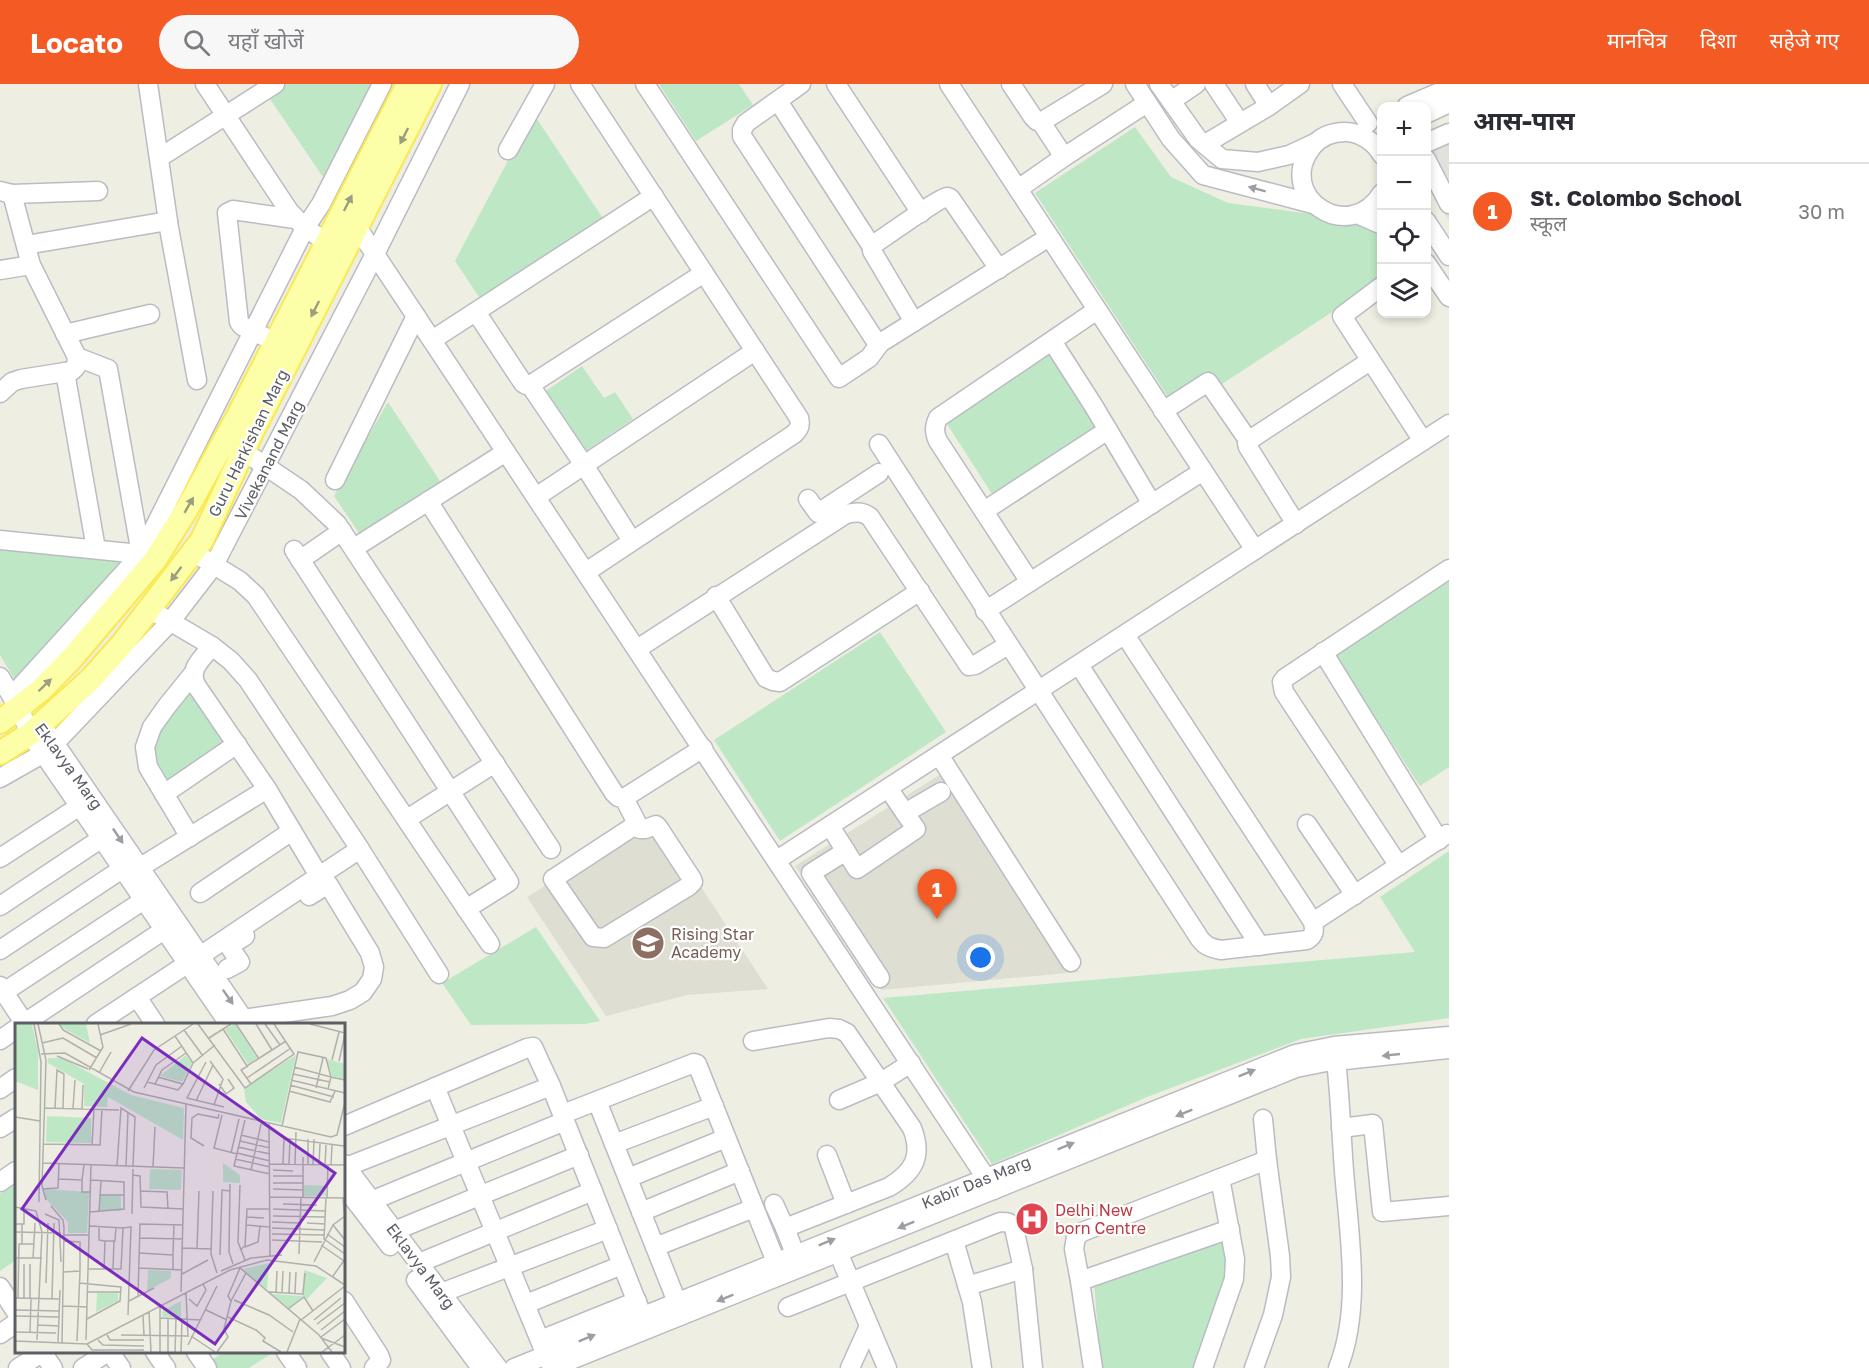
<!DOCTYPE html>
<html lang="hi">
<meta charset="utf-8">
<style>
:root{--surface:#fff;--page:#f7f7f7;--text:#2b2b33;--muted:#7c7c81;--line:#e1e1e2;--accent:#f45a24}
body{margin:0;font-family:"Golos Text","Noto Sans Devanagari",sans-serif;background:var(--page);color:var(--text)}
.controls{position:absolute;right:18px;top:18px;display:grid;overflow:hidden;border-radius:12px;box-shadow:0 3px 9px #0003}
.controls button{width:54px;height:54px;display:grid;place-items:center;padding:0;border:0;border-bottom:2px solid var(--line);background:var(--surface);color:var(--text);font:30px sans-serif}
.you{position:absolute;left:981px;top:874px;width:21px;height:21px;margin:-15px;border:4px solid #fff;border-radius:50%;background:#1a73e8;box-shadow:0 0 0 9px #1a73e833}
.badge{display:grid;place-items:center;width:39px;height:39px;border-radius:50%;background:var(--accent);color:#fff;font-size:20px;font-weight:700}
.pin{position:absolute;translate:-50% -50px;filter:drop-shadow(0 2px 3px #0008)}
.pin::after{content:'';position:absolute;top:32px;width:21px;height:18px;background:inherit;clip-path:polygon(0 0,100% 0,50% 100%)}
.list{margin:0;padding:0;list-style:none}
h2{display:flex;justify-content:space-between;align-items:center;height:78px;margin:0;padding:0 24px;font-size:26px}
h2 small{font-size:20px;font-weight:400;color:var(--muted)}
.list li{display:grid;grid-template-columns:39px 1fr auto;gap:18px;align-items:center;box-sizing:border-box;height:96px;padding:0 24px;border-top:2px solid var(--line)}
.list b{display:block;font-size:22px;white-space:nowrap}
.list p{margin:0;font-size:20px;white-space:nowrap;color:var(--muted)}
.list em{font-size:20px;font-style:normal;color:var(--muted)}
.icon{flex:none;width:33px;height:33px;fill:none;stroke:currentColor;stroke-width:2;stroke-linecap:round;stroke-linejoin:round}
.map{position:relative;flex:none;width:1449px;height:1284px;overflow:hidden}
header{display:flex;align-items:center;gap:36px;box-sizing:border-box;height:84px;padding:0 30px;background:var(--accent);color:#fff}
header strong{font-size:28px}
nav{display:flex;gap:33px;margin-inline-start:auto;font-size:21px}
.search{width:420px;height:54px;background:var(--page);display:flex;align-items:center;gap:15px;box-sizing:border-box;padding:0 21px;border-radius:33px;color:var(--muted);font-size:22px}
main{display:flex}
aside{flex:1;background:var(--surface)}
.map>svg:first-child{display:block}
</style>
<header>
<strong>Locato</strong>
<div class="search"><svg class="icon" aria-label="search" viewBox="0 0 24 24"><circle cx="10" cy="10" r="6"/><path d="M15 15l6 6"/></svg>यहाँ खोजें</div>
<nav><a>मानचित्र</a><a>दिशा</a><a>सहेजे गए</a></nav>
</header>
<main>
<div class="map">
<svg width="1449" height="1284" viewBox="0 0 1449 1284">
<rect width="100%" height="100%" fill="#efeee3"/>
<path fill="#e2e1db" d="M1449,50v87l-22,-35 -1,-36z"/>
<g fill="#dfded2">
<path d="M944,688l135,200 -198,18 -86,-124z"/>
<path d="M655,733l113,172 -81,6 -81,21 -79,-119z"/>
</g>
<g fill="#bee8c5">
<path d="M286,0h92l-53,96 -57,-84z"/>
<path d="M659,0h80l14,21 -57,36z"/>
<path d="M533,29l71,107 -123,80 -26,-39z"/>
<path d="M1135,43l36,50 57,26 144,19 9,13v45l-165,108 -44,15 -137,-210z"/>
<path d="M1055,267l49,76 -110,70 -49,-76z"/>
<path d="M582,282l22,32 11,-6 18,27 -53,36 -40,-60z"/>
<path d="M388,318l52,79 -79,55 -27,-40z"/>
<path d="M0,463l126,16 -109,120 -17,-28z"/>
<path d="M1449,497v186l-29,19 -85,-131z"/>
<path d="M880,548l66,100 -166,109 -66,-101z"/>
<path d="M192,604l38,59 -61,40 -17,-25 -2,-22z"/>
<path d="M1449,767v167l-148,21 -154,58 -155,67 -109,-166 532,-46 -35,-55z"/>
<path d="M536,843l64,94 -15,3 -114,1 -29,-42z"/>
<path d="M16,1100v76l-16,11v-77z"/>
<path d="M1224,1157l3,35 -33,92h-93l-7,-84z"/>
<path d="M224,1268h50l-25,16h-35l-4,-7z"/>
</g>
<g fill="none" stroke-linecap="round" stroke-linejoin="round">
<g stroke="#bbbcc3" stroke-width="21">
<g id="minor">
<path d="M148,0l21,144 28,152"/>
<path d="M205,0l84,127 16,17 22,14"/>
<path d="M580,0l219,334c2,8 0,11 -5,16l-208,138"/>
<path d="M645,0l194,294 30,-20 12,-16"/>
<path d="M801,0l-55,39 -4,7v6l133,204 6,2 4,-2 164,-103"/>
<path d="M836,0l85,129"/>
<path d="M949,0l306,466"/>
<path d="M1011,0l22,33 4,4 4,1 62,-38"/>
<path d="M1135,0l36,55 32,36 110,29"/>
<path d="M1159,0l39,55 24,20 36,3 31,-7 26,-12"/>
<path d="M1214,0l26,39"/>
<path d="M1255,0l14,22"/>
<path d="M1342,0l26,39"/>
<path d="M778,17l94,146"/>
<path d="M1171,17l25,-17"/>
<path d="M1407,22l42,-18"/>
<path d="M1426,30l23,-11"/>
<path d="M1041,38l23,35"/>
<path d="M1426,59l23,-10"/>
<path d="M1205,60l64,-38 31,-22"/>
<path d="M508,66l37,-66"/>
<path d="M1382,71c-7,-13 -22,-23 -37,-23 -13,0 -25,5 -33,15 -38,48 36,100 70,46"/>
<path d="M159,74l116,-74"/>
<path d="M1426,75l23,45"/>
<path d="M1018,105l46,-32 83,-54"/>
<path d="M0,107l12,3 19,71 46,92 -1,10 -4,4 -7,1 31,177"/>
<path d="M12,110l86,-3"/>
<path d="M1357,130l25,11"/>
<path d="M1426,137l23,35"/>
<path d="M357,143l637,963"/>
<path d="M26,161l142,-24"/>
<path d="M1426,179l23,34"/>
<path d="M0,186l31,-5"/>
<path d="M1382,202l-40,30 81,125"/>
<path d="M1097,226l-159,108c-4,9 -4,14 0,23l92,141 173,-111"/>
<path d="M476,228l47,71 3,2h4l174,-112"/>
<path d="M914,238l-42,-71 2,-7c11,-7 65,-46 73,-47 1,0 3,1 4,2l48,70"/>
<path d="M65,250l85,-20"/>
<path d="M263,252l-21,-10 -3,-4 -12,-109 6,-3 62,9"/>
<path d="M432,256l222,-144"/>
<path d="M1052,257l41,64 59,99"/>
<path d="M77,273l31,12 33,185"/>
<path d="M530,301l54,80 48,76"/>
<path d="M0,309l12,-11 9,-3 44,-7"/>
<path d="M1163,327l45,-29 40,58"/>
<path d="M879,360c106,166 214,330 321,495 6,8 12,9 21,11l86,-10c7,-5 8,-8 6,-18l-188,-287"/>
<path d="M243,367l58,39 36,34 214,325"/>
<path d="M335,396l81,-164"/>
<path d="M536,413l219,-146"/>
<path d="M808,415l10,14 61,-40"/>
<path d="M428,417l186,292 4,4 6,1 16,31h5l11,-4 2,2 34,52 1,3 -4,4 -85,52 -11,-1 -40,-58 84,-55"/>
<path d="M984,427l124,-81"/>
<path d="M1296,440l-48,-77 -1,-4 7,-6 116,-76"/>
<path d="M0,456l150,15"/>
<path d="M354,464l152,-96"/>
<path d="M294,466l215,332 -43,27"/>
<path d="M193,468l47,29 16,15 234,348"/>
<path d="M300,476l42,-29"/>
<path d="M716,512l50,82 7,3 7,1 140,-91"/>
<path d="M149,525l63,37 19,15 17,19 108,163 83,131"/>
<path d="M985,527l45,-29"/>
<path d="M637,565l209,-135c10,-2 16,-3 24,3l99,149 6,-1 33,-20"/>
<path d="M1323,568l116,188"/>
<path d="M1079,581l181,281"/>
<path d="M0,593l19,31 11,26 199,290"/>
<path d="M12,612l129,-142 164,-326 16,-24 61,-120"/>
<path d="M49,651l198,289"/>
<path d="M939,671l132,207"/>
<path d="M0,694l44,-25 11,-10 115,-121 44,-57 161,-311 85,-170"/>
<path d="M164,710l73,-50"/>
<path d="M624,714l79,-50"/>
<path d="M905,729l36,-21"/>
<path d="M407,735l88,-56"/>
<path d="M1307,740l48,71"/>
<path d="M830,742l27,43 59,-40 -28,-41"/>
<path d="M190,753l-42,-70 -3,-20 7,-20 15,-21 25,-31"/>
<path d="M846,767l-35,22 69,105"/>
<path d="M0,774l80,-52"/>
<path d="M777,776l672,-436"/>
<path d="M1399,782l-115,-174 -2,-10 3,-4 164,-109"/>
<path d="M139,784l128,-79"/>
<path d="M319,792l41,-27"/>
<path d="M200,809l92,-62"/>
<path d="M0,822l102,-68"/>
<path d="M1313,838l134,-88"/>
<path d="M0,866l122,-81"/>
<path d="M200,872l119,-80 -52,-87 -71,-104c-8,-16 6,-26 16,-39"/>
<path d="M227,885l13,-7 -11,-16 16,-10"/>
<path d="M0,902l25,38"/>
<path d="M4,908l140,-92"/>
<path d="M137,913l18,27"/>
<path d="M23,940l141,-94"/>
<path d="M96,940l91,-60"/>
<path d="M234,940l9,-5 89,-13 18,-6 13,-8 9,-13 2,-12 -4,-14 -42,-69 -19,12"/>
<path d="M0,956l16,-11"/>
<path d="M753,957l76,-13 10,1 8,4 65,95c11,28 2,44 -23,59l-104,41 10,26"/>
<path d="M1335,967c5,40 6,80 9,120 5,63 18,137 -6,197"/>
<path d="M435,1003l111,268"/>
<path d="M0,1005l16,-11"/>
<path d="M839,1016l42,-18 30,-19"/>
<path d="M597,1017l80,201"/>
<path d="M563,1030l131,-51 3,1 79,198"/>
<path d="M344,1042l183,-78 6,-1 18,39 91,229"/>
<path d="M0,1044l16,-10"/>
<path d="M1341,1044l32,-4 9,88 67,-6"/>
<path d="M614,1060l100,-38"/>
<path d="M827,1071l19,49"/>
<path d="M344,1080l154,204"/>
<path d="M346,1083l205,-81"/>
<path d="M628,1094l98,-40"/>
<path d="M0,1098l16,-11"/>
<path d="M344,1102l46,60"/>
<path d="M371,1117l194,-80"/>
<path d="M774,1120l11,24"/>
<path d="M641,1128l99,-41"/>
<path d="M394,1147l185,-76"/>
<path d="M954,1157l18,61 10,66"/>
<path d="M655,1163l99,-39"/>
<path d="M838,1168l49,116"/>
<path d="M419,1179l174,-72"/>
<path d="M416,1196l65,88"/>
<path d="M1080,1197l-6,-32 2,-12 6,-5 185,-72"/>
<path d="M967,1202l56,-17"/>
<path d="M0,1203l16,25"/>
<path d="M441,1209l167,-64"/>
<path d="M344,1217l35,54 2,5 -7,8"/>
<path d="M526,1220l96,-39"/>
<path d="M788,1223l212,-85c7,0 11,0 14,6l9,41 10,99"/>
<path d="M0,1250l16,-11"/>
<path d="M540,1256l97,-39"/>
<path d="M42,1268l11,16"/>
<path d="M110,1268l11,16"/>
<path d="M155,1268l11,16"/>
<path d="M196,1268l11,16"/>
<path d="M286,1268l11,16"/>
<path d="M330,1268l11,16"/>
<path d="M18,1284l25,-16"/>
<path d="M83,1284l25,-16"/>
<path d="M514,1284l781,-314 39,-8 115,-10"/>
<path d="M551,1284l745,-300 30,-6 123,-13"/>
<path d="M850,1284l19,-42"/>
<path d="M1093,1284l-13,-87 150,-52"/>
<path d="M1203,1284l31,-89 1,-20 -15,-81"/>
<path d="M1254,1284l19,-53 8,-38 -1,-21 -13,-96 -4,-41"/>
</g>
</g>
<g stroke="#fae951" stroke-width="26">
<g id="major">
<path d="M0,638l41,-32 31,-32 83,-98 33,-53 50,-91 170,-332"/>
<path d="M0,669l30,-19 61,-55 32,-36 79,-103 52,-112 176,-344"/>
</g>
</g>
<use href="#minor" stroke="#fff" stroke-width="18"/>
<use href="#major" stroke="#fdffa8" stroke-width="22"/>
</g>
<defs><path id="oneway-solid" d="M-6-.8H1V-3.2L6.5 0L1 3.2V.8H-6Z" transform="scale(1.5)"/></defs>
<g fill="#9c9e80">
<use href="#oneway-solid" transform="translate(404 52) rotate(117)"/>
<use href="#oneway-solid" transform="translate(348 119) rotate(-63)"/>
<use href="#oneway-solid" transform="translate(315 225) rotate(117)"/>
<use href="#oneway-solid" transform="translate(189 421) rotate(-60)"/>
<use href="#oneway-solid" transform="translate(176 490) rotate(127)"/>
<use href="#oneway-solid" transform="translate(45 601) rotate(-44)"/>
</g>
<g fill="#9d9ea3">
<use href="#oneway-solid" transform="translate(1257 105) rotate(-165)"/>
<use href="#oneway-solid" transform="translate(118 752) rotate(56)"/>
<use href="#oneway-solid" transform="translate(228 913) rotate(55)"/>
<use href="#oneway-solid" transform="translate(1391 971) rotate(174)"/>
<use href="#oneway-solid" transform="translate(1247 989) rotate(-22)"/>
<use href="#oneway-solid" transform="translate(1184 1029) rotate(158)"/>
<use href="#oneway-solid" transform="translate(1066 1062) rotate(-22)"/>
<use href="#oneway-solid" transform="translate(906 1141) rotate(158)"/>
<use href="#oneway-solid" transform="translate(827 1158) rotate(-22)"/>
<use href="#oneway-solid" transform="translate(725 1214) rotate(158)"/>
<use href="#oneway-solid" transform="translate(587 1254) rotate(-22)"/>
</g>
<defs>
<g id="school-disc" transform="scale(1.725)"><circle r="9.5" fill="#8d6e63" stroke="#fff"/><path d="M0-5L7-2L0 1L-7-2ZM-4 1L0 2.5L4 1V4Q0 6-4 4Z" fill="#fff"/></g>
<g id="hospital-disc" transform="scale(1.725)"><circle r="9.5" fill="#e0444e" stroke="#fff"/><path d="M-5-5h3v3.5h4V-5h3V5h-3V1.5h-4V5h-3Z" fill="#fff"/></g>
</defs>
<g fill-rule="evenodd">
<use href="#school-disc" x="648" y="859"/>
<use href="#hospital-disc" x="1032" y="1135"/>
</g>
<g text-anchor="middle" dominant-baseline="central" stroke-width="4.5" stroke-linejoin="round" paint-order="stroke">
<g font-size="16" fill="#5b5e65" stroke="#fff">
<text transform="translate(248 359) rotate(-64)">Guru Harkishan Marg</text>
<text transform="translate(269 376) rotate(-63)">Vivekanand Marg</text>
<text transform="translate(69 682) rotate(54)">Eklavya Marg</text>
<text transform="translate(976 1098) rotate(-22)">Kabir Das Marg</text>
<text transform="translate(421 1182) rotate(53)">Eklavya Marg</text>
</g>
<g font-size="16" fill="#785e54" stroke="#fff" text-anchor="start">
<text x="671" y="850">Rising Star<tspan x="671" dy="18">Academy</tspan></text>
</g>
<g font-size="16" fill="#be3a42" stroke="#fff" text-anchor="start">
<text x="1055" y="1126">Delhi New<tspan x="1055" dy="18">born Centre</tspan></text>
</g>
</g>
<g transform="translate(15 939)">
<rect width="330" height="330" fill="#efeee3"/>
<path d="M0,1h17l6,28v38l-23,-9zM45,1h26l4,19 -29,-16zM220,1l22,34 -9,6 -23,-35zM171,32l6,8 -10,19 -22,-6zM281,32l-15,68 -20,-4 -15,-17 -2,-14zM33,35h14l69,37 53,13 -1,32 -75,-43 -1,10 -23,-1v-22l-36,-21zM312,36l18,5v15l-13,-3zM32,93l44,2v25l-45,-1zM208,140l17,12v8l-17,-1zM135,146l32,1 -1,20 -32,-1zM289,162l22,1v10h-23zM29,166l45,3 -2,41h-19v-11l-23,-24zM85,172l21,1v15l-22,-1zM254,240l-2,27 -24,-21zM133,247l23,1v7l-24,13zM289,247l23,8 -20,21 -3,-3 -15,12 -17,-14 30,2zM82,270h21v8l-22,11zM166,278v17l-19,-1v-6z" fill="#bee8c5"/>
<path fill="none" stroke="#b0b0ad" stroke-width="1.5" d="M19,1l7,38 -2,140M23,1l8,36 -4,126 4,14M44,1l4,6 38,21M183,1l47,64 49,-34 -20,-30M221,1l23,35M241,1l16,26M250,1l15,21M295,1l35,9M208,6l24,37 39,-25M169,7l19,26M85,12l31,-11M194,15l22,-14M27,20l21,-5 34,20M26,31l24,-1 69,39 197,45 6,-2 8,-33M42,33l31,13M317,37l7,-28M195,38l13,18 -9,26M324,38l6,-27M191,39l-19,36 37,9M178,40l22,-18M233,43l-7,4 10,14M279,44l37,10 -3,12M74,47l14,-23 -5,-23M84,50l12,-21M278,51l37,8M143,54l25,7 10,-21 -18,-27M232,55l44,-30M276,57l54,13M132,59l31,8 5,-6M140,61l7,-14 24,-17M204,61l7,10 8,-6 -6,-9M275,62l44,12M129,65l12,-23 26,-19M301,65l7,-30M113,68l26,-41 39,-26M274,68l41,11 5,-11M181,78l17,-36M30,85l74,2M40,85l2,-38 7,4M48,85l1,-34M58,85l2,-28M67,86l1,-24M207,92l-8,33 23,6M0,94l25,4M230,97l-11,46 36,8M254,100l1,133M267,103l16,-74 28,6 5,19 14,3M226,112l28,7M225,118l30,7M28,121l57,1 2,-36M77,122l2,-36M189,123l-13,-8 1,-20 6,-4 20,4 1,-4M223,124l32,7M216,130l8,-34M222,130l33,8M220,136l35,8M28,140l141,5M255,141l75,1M268,141l1,-26 60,8M274,141l1,-25M280,141l1,-32M293,142v-26M298,142l1,-26M304,142l1,-21M310,142l1,-20M316,142l1,-20M102,143l4,-58 14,9 -2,49M111,143l2,-54M138,144l2,-40M236,147l10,-46M258,147l20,1M118,152l7,1 1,31 42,2M258,153h30M43,156l24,1 2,-15M67,157v12h9M258,160h30M215,161l-1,68 4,12M225,162l-2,57 7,18M27,166l16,-1 1,-24M258,166l30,1M125,168l27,1 1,17M198,168l-2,63 6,19M85,172h24M255,174l75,1M288,174v-40M311,175l-2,41 21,15M312,175l1,-33M328,175l2,22M268,181l34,1M36,183l12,14 1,8 -2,116M0,184l21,4M258,186l52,2M21,188l6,21 -5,108M75,189l34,-3v-27l-33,-2M84,189l2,-31M30,191l14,6 2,42M117,191l1,-45M258,193l52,1M231,194l18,1M257,199l28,1M292,200l18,1M0,201h9v-15M231,202l24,2M318,202l12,15M84,203v14l6,1h10l1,-14M107,205l9,-1 -3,88M257,205l53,2M0,209l46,1M257,211l53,1M312,211l18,13M49,212h25M125,215l42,1M257,217l50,2M7,221v-20M306,222l23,16M230,224l13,-5 2,-16M167,225l30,1M182,226l2,-58M225,227l5,-4 2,-37h23M124,230l34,2v14M284,231l2,-57M158,232l1,-31M205,232l2,-65 8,1M0,235h27M18,235l2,-35M299,239l19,-37 12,-9M224,244l80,68 13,17M124,245l43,2M73,246h33l2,-41 -33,-2M89,246l1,-28M98,246l1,-28M206,248l30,-13 31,-3M48,249l17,-1v-29l-16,-1M167,251l26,-14M318,253l12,-17M31,260l2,-60M64,260l42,4 -1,14 -33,18M73,269h33M166,269l5,-188M254,269l34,2 2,-21M261,269l1,-21M171,270l2,44M267,270l1,-22M274,270l1,-21M280,270l1,-21M123,273l2,-72 43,1M0,275l45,1M3,275l1,-54h15M9,275v-34M15,275v-34M37,276l2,-76M174,276l8,7 9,-16 -3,-6M219,277l35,15 24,17M114,278l25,-13M216,278l-3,-5 12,-28M47,283l25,1M273,286l16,-12 9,14M0,287l44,1M191,287l21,10M134,289l2,40M128,292l1,21M0,293l44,1M213,294l28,13 9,8 -2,3 18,11M145,295l41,2M286,297l44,-34M299,297l27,-22M302,301l28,-21M22,302l22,1M306,307l24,-19M0,309l41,1M15,309l1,-33M92,312l3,5h34M106,312l67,1M176,313l24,16M306,314l24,-18M306,315l24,9M71,317l5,-175M83,317l5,5 41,1M0,318l72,3 143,-74 37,-10 49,6 29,19M62,318l3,-69M43,320l2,-53M72,321l5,6h52M173,322l29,-59M145,329v-45M153,329v-34M160,329l1,-34M166,329l1,-33M202,329l11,-15 -4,-8 7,-28 15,-28M272,329l13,-33M307,329l23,-17"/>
<path fill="#7b2cbf" fill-opacity="0.15" stroke="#7b2cbf" stroke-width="3" d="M127,15l193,135 -120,171 -193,-135z"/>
<rect width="330" height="330" fill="none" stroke="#5b5e65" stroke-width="3"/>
</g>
</svg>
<div class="controls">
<button>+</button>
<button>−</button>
<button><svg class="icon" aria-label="locate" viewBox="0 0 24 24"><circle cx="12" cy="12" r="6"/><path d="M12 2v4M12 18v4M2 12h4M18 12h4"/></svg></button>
<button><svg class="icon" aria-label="layers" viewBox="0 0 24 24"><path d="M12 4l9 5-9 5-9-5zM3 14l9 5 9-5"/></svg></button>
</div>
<div class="you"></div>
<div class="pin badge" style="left:937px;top:835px">1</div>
</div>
<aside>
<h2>आस-पास<small></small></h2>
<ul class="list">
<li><span class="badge">1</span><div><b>St. Colombo School</b><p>स्कूल</p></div><em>30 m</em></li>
</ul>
</aside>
</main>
